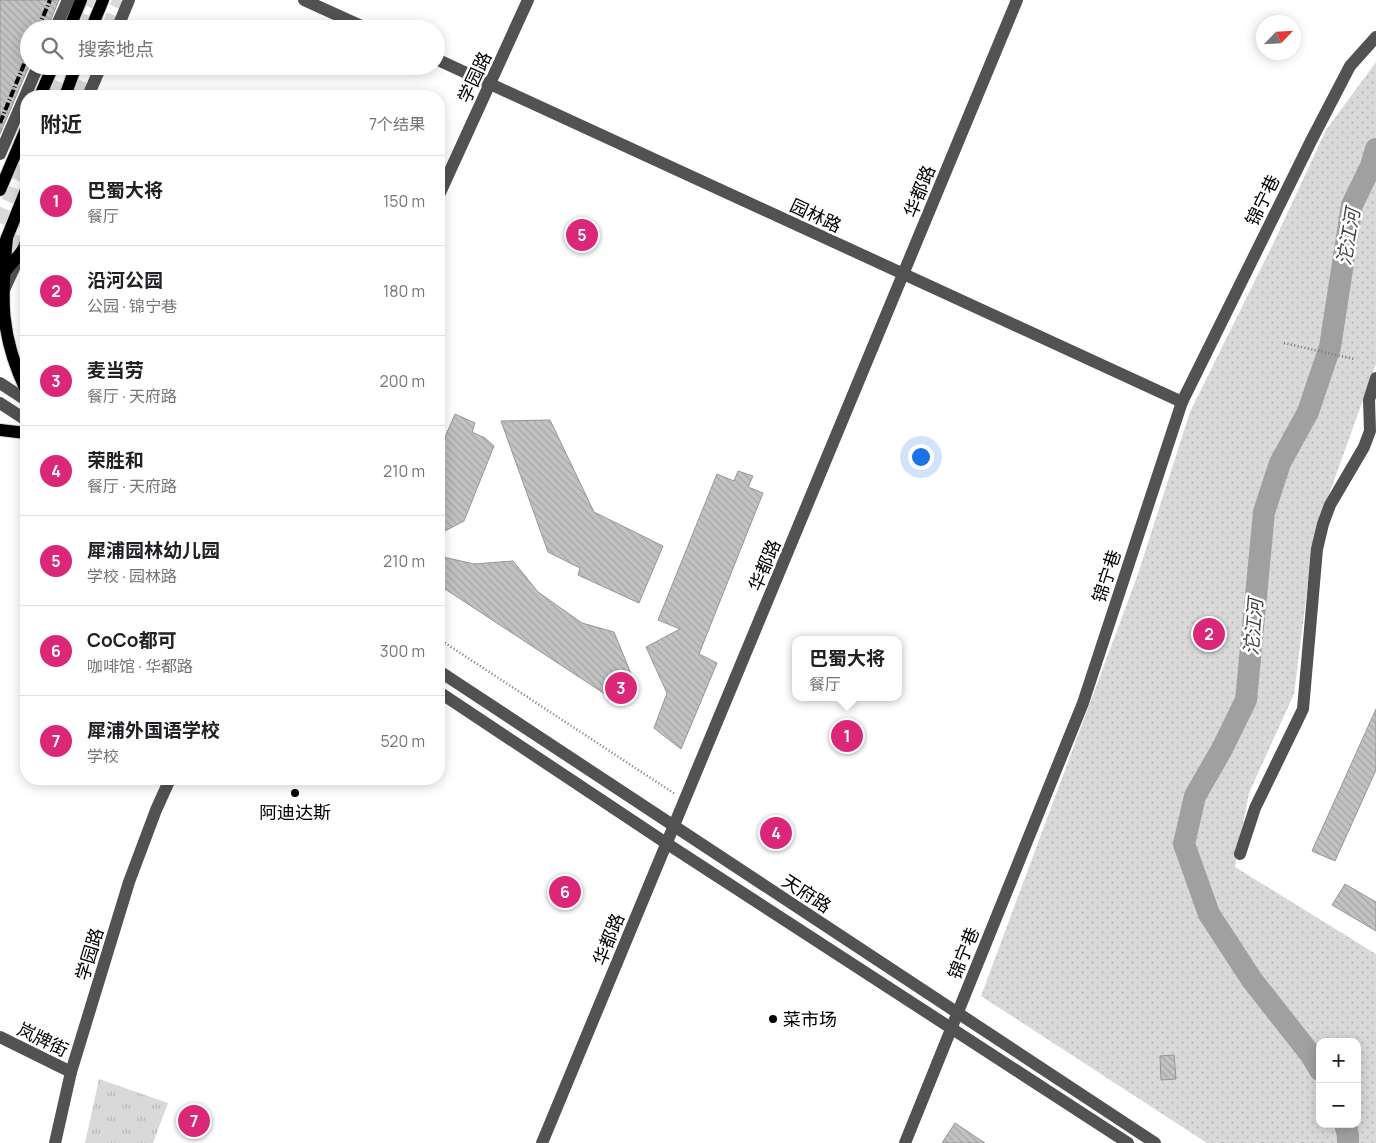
<!DOCTYPE html>
<html lang="zh">
<meta charset="utf-8">
<style>
:root{--surface:#fff;--page:#f2f2f2;--text:#202124;--muted:#757577;--line:#e0e0e0;--accent:#db2777}
body{margin:0;font-family:Manrope,"Noto Sans SC",sans-serif;background:var(--page);color:var(--text)}
.controls{position:absolute;right:15px;bottom:15px;display:grid;overflow:hidden;border-radius:10px;box-shadow:0 2px 12px #0003}
.controls button{width:45px;height:45px;display:grid;place-items:center;padding:0;border:0;border-bottom:1px solid var(--line);background:var(--surface);color:var(--text);font:25px sans-serif}
.compass{position:absolute;left:1256px;top:15px;width:45px;height:45px;border-radius:50%;background:var(--surface);box-shadow:0 2px 12px #0003;rotate:65deg}
.you{position:absolute;left:920px;top:456px;width:18px;height:18px;margin:-12px;border:4px solid #fff;border-radius:50%;background:#1a73e8;box-shadow:0 0 0 8px #1a73e833}
.badge{display:grid;place-items:center;width:32px;height:32px;border-radius:50%;background:var(--accent);color:#fff;font-size:16px;font-weight:700}
.pin{position:absolute;translate:-50% -50%;border:2px solid #fff;box-shadow:0 1px 5px #0006}
.popup{position:absolute;left:792px;top:636px;width:110px;height:65px;box-sizing:border-box;display:grid;place-content:center;border-radius:10px;background:var(--surface);filter:drop-shadow(0 1px 4px #0005);font-size:16px;white-space:nowrap;color:var(--muted)}
.popup b{font-size:19px;color:var(--text)}
.popup::after{content:'';position:absolute;left:50%;top:100%;margin-left:-10px;border:10px solid transparent;border-top-color:var(--surface)}
.list{margin:0;padding:0;list-style:none}
h2{display:flex;justify-content:space-between;align-items:center;height:65px;margin:0;padding:0 20px;font-size:21px}
h2 small{font-size:16px;font-weight:400;color:var(--muted)}
.list li{display:grid;grid-template-columns:32px 1fr auto;gap:15px;align-items:center;box-sizing:border-box;height:90px;padding:0 20px;border-top:1px solid var(--line)}
.list b{display:block;font-size:19px;white-space:nowrap}
.list p{margin:0;font-size:16px;white-space:nowrap;color:var(--muted)}
.list em{font-size:16px;font-style:normal;color:var(--muted)}
.icon{flex:none;width:28px;height:28px;fill:none;stroke:currentColor;stroke-width:2;stroke-linecap:round;stroke-linejoin:round}
.map{position:relative;flex:none;width:1376px;height:1143px;overflow:hidden}
.search{position:absolute;background:var(--surface);box-shadow:0 2px 12px #0003;left:20px;top:20px;width:425px;height:55px;display:flex;align-items:center;gap:12px;box-sizing:border-box;padding:0 18px;border-radius:28px;color:var(--muted);font-size:19px}
.panel{position:absolute;background:var(--surface);box-shadow:0 2px 12px #0003;left:20px;top:90px;width:425px;height:695px;border-radius:20px}
.map>svg:first-child{display:block}
</style>
<div class="map">
<svg width="1376" height="1143" viewBox="0 0 1376 1143">
<defs>
<pattern id="grass-tufts" width="24" height="20" patternUnits="userSpaceOnUse" patternTransform="scale(1.25)"><rect width="24" height="20" fill="#d9d9d9"/><path d="M3 7l-1-3M5 7V3M7 7l1-3M15 17l-1-3M17 17v-4M19 17l1-3" fill="none" stroke="#b8b8b8"/></pattern>
<pattern id="park-dots" width="8" height="8" patternUnits="userSpaceOnUse" patternTransform="scale(1.25)"><rect width="8" height="8" fill="#d9d9d9"/><path d="M2 2h.1M6 6h.1" fill="none" stroke="#b8b8b8" stroke-width="1.8" stroke-linecap="round"/></pattern>
<pattern id="building-back-hatch" width="6" height="6" patternUnits="userSpaceOnUse" patternTransform="scale(1.25)"><rect width="6" height="6" fill="#c2c2c2"/><path d="M-1 5l2 2M0 0l6 6M5-1l2 2" fill="none" stroke="#a5a5a5"/></pattern>
</defs>
<rect width="100%" height="100%" fill="#fff"/>
<path fill="url(#grass-tufts)" d="M99,1079l69,24 -15,40h-68z"/>
<path fill="url(#park-dots)" fill-rule="evenodd" d="M1376,62v302l-62,172 -20,158 -45,99 -14,74 141,87v189h-169l-226,-147 157,-422 52,-162 83,-168 53,-114zM1320,1042h37v82h-37z"/>
<g fill="none" stroke-linecap="round" stroke-linejoin="round">
<g stroke="#a0a0a0" stroke-width="22">
<path d="M1320,1070l-9,-15 -59,-75 -43,-66 -25,-70 11,-48 27,-47 24,-49 18,-188 16,-49 28,-51 22,-65 22,-142 19,-39 5,-17"/>
<path d="M1345,1124l3,11v8"/>
</g>
</g>
<g fill="url(#building-back-hatch)" stroke="#969696">
<path d="M0,0h59l-12,29h-18v37l-29,68z"/>
<path d="M455,414l20,9 -3,9 13,6 9,8 -30,75 -25,13v-83z"/>
<path d="M550,420l44,92 69,34 -24,57 -61,-28 2,-7 -32,-16 -47,-131z"/>
<path d="M738,471l15,5 -5,11 15,6 -64,161 18,9 -36,86 -27,-21 13,-35 -21,-46 34,-18 -22,-9 59,-146 17,7z"/>
<path d="M439,556l35,8 39,-3 25,31 44,31 32,9 24,59 -24,9 -175,-115z"/>
<path d="M1376,709v61l-41,91 -23,-10z"/>
<path d="M1345,884l31,18v29l-44,-26z"/>
<path d="M1174,1055l2,24 -15,1 -1,-24z"/>
<path d="M955,1123l30,20h-43z"/>
</g>
<g fill="none" stroke-linecap="round" stroke-linejoin="round">
<g stroke="#d9d9d9" stroke-width="15" stroke-dasharray="15 8" stroke-linecap="butt">
<path d="M82,29l12,-29"/>
<path d="M108,29l12,-29"/>
<path d="M54,96l12,-30"/>
<path d="M79,96l13,-30"/>
<path d="M0,223l26,-62"/>
<path d="M5,271l21,-50"/>
</g>
<g stroke="#dbdbdb" stroke-width="14">
<g id="major">
<path d="M69,29l12,-29"/>
<path d="M91,29l12,-29"/>
<path d="M40,96l13,-30"/>
<path d="M65,96l11,-30"/>
<path d="M0,190l26,-61"/>
<path d="M7,238c-6,61 -7,98 19,152"/>
<path d="M4,245l22,-55"/>
<path d="M3,274l20,-24"/>
<path d="M0,430l26,3"/>
</g>
</g>
<g stroke="#747474" stroke-width="2.5" stroke-dasharray="1 2.5" stroke-linecap="butt">
<path d="M1284,343l70,16"/>
<path d="M439,639l236,155"/>
</g>
<g stroke="#525252" stroke-width="12">
<path d="M304,0l64,29"/>
<path d="M55,29l13,-29"/>
<path d="M117,29l12,-29"/>
<path d="M436,59l746,343"/>
<path d="M88,96l13,-30"/>
<path d="M0,154l38,-88"/>
<path d="M439,195l89,-195"/>
<path d="M3,292l23,-50"/>
<path d="M0,383l26,17"/>
<path d="M0,403l26,17"/>
<path d="M439,671l716,472"/>
<path d="M439,692l227,151 462,300"/>
<path d="M1240,854l15,-46 48,-99 14,-160 6,-25 7,-19 34,-58 6,-16 -1,-31 7,-22"/>
<path d="M0,1037l71,35"/>
<path d="M55,1143l16,-71 58,-190 27,-72 14,-31"/>
<path d="M542,1143l475,-1143"/>
<path d="M905,1143l178,-440 99,-301 129,-261 39,-75 26,-29"/>
</g>
<use href="#major" stroke="#000" stroke-width="12"/>
<g stroke="#000" stroke-width="4" stroke-dasharray="8 2.5 1 2.5" stroke-linecap="butt">
<path d="M38,29l12,-29"/>
<path d="M0,123l29,-71"/>
</g>
</g>
<g fill="#000" stroke="#fff" stroke-width="2">
<circle cx="295" cy="793" r="5"/>
<circle cx="773" cy="1019" r="5"/>
</g>
<g text-anchor="middle" dominant-baseline="central" stroke-width="5" stroke-linejoin="round" paint-order="stroke">
<g font-size="18" fill="#000" stroke="#fff">
<text transform="translate(474 77) rotate(-65)">学园路</text>
<text transform="translate(919 191) rotate(-68)">华都路</text>
<text transform="translate(1262 200) rotate(-64)">锦宁巷</text>
<text transform="translate(816 215) rotate(25)">园林路</text>
<text transform="translate(764 565) rotate(-67)">华都路</text>
<text transform="translate(1106 576) rotate(-72)">锦宁巷</text>
<text transform="translate(807 893) rotate(33)">天府路</text>
<text transform="translate(608 939) rotate(-68)">华都路</text>
<text transform="translate(963 953) rotate(-68)">锦宁巷</text>
<text transform="translate(89 954) rotate(-73)">学园路</text>
<text transform="translate(43 1039) rotate(26)">岚牌街</text>
</g>
<g font-size="18" fill="#000" stroke="#fff">
<text x="295" y="812">阿迪达斯</text>
<text x="783" y="1019" text-anchor="start">菜市场</text>
</g>
<g font-size="19" font-style="italic" fill="#414141" stroke="#fff">
<text transform="translate(1348 237) rotate(-80)">沱江河</text>
<text transform="translate(1253 627) rotate(-85)">沱江河</text>
</g>
</g>
</svg>
<div class="controls">
<button>+</button>
<button>−</button>
</div>
<svg class="compass" viewBox="-18 -18 36 36"><path d="M0-13l5 13h-10z" fill="#e53935"/><path d="M0 13l5-13h-10z" fill="#757577"/></svg>
<div class="you"></div>
<div class="pin badge" style="left:847px;top:736px">1</div>
<div class="popup"><b>巴蜀大将</b>餐厅</div>
<div class="pin badge" style="left:1209px;top:634px">2</div>
<div class="pin badge" style="left:621px;top:688px">3</div>
<div class="pin badge" style="left:776px;top:833px">4</div>
<div class="pin badge" style="left:582px;top:235px">5</div>
<div class="pin badge" style="left:565px;top:892px">6</div>
<div class="pin badge" style="left:194px;top:1121px">7</div>
<div class="search"><svg class="icon" aria-label="search" viewBox="0 0 24 24"><circle cx="10" cy="10" r="6"/><path d="M15 15l6 6"/></svg>搜索地点</div>
<section class="panel">
<h2>附近<small>7个结果</small></h2>
<ul class="list">
<li><span class="badge">1</span><div><b>巴蜀大将</b><p>餐厅</p></div><em>150 m</em></li>
<li><span class="badge">2</span><div><b>沿河公园</b><p>公园 · 锦宁巷</p></div><em>180 m</em></li>
<li><span class="badge">3</span><div><b>麦当劳</b><p>餐厅 · 天府路</p></div><em>200 m</em></li>
<li><span class="badge">4</span><div><b>荣胜和</b><p>餐厅 · 天府路</p></div><em>210 m</em></li>
<li><span class="badge">5</span><div><b>犀浦园林幼儿园</b><p>学校 · 园林路</p></div><em>210 m</em></li>
<li><span class="badge">6</span><div><b>CoCo都可</b><p>咖啡馆 · 华都路</p></div><em>300 m</em></li>
<li><span class="badge">7</span><div><b>犀浦外国语学校</b><p>学校</p></div><em>520 m</em></li>
</ul>
</section>
</div>
